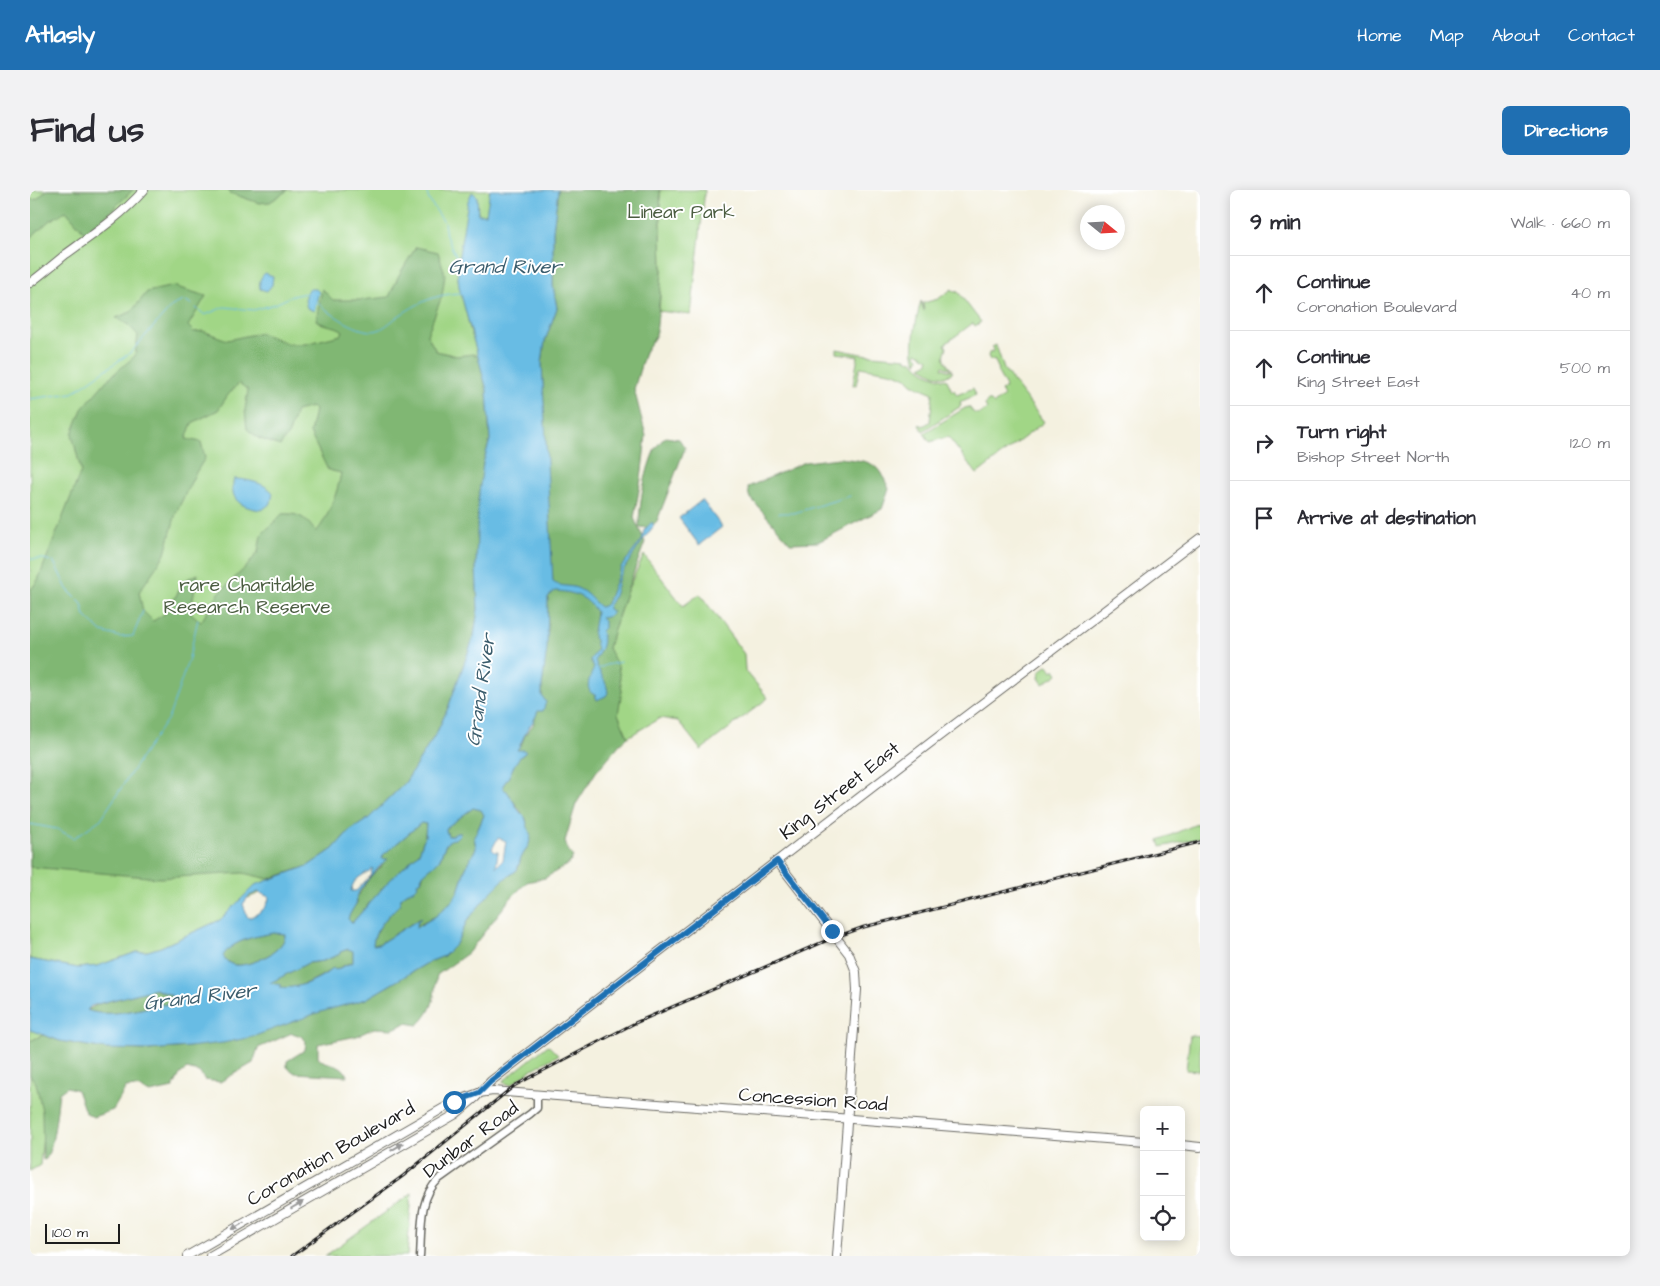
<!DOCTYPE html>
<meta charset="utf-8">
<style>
:root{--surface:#fff;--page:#f2f2f3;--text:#2b2b33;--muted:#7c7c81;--line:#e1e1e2;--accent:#1f6fb2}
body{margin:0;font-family:"Architects Daughter",sans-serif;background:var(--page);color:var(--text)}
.controls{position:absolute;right:15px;bottom:15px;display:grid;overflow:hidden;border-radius:8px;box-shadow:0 2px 12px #0003}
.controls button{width:45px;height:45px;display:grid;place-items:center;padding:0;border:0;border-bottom:1px solid var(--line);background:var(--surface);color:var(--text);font:25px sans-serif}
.compass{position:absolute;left:1050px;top:15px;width:45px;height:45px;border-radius:50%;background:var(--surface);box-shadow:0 2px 12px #0003;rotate:108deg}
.scale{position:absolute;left:15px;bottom:12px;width:75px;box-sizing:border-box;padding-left:5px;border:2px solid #1c1c1c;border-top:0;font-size:14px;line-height:18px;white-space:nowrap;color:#1c1c1c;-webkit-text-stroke:4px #fff;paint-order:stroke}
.stop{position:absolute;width:15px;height:15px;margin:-11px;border:4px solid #1f6fb2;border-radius:50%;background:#fff}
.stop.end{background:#1f6fb2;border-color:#fff;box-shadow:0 1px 5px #0008}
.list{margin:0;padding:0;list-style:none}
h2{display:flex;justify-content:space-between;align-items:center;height:65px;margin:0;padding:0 20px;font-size:21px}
h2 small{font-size:16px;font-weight:400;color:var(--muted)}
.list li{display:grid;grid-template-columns:32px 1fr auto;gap:15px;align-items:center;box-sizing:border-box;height:75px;padding:0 20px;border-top:1px solid var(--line)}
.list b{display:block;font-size:19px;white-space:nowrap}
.list p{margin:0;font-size:16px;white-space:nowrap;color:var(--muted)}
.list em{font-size:16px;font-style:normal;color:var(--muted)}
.icon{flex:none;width:28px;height:28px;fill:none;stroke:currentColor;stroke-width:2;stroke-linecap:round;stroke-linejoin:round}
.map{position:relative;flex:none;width:1170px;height:1066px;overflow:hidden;border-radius:8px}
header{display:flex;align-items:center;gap:30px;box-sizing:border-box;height:70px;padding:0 25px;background:var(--accent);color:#fff}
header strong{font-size:24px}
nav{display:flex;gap:28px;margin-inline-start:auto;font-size:18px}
.intro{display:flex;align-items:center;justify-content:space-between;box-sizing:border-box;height:120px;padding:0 30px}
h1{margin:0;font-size:35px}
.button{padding:12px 22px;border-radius:8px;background:var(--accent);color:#fff;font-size:18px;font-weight:700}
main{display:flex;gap:30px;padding:0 30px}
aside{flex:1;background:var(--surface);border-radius:8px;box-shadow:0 2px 12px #0003}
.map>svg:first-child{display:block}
</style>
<header>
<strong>Atlasly</strong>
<nav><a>Home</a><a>Map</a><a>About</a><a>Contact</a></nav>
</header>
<div class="intro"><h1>Find us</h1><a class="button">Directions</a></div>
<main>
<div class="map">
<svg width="1170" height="1066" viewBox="0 0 1170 1066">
<rect width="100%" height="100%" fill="#fff"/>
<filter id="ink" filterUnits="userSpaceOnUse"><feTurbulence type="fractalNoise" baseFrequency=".02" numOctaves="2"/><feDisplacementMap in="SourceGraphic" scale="10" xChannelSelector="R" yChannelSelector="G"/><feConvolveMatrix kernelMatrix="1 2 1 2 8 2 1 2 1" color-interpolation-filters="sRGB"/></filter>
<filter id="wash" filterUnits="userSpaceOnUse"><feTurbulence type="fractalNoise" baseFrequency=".0096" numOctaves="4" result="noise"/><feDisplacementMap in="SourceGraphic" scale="20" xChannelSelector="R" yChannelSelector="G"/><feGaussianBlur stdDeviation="1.12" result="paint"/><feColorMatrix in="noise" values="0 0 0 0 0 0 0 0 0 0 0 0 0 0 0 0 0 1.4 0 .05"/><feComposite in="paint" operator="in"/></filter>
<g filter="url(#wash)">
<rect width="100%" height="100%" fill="#f4f1e0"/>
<g fill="#a1d686" stroke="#5e7951">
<path d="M0,0h460l-3,24 -9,1v-5l-20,69 12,50 9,29 -6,-4 -154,515 -81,33 -18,18 -59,27 -13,4 -11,1 -40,14 -19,2 -48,-9z"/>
<path d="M630,0h45l-14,125 -32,-4 3,-40z"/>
<path d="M922,99l4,4v-2l2,1 23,30 -6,4 -2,-3 -28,21 2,4c-5,8 -2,15 5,22l-9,-4 -1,2 11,4 -8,5 -10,-2 -14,-8 6,-3 2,-5 -12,-7 -1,3 3,3 -2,5c-8,-11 0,-48 4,-62l3,10 -1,-8 15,-4z"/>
<path d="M966,155l8,24 40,53 -67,52 -29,-37 -18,5 -6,-9 41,-25 4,-1 5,6 5,1 8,-5 -2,-4 2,-4h4l3,3 10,-8 -3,-5 5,-3v-1l-9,-16 2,-1 -4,-9 -5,-1 -2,-4 2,-5 2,1 2,-3 -2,-2z"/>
<path d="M807,159l24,5 45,4v2l7,1c8,11 21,16 34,19l5,11 2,-1 3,5 16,-7 3,7 -16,7 1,4 -38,25 -4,-6 1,-1 3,2 7,-4 3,-29 -21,-9 -4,-5 -13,-6 -35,-6 -4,18h-3l5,-29 -21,-3z"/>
<path d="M614,365l39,51 17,-12 44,60 1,16 23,28 -67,52 -23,-29 -18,-3 -32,19 -11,-23 5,-23 -14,-43 18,-55z"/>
<path d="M1018,475l4,6 3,-2 3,5 -15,10 -4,-6 1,-7z"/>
<path d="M1170,610v38l-39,9 -2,-7 40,-17z"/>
<path d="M0,837l5,1 17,17 -12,120 -10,6z"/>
<path d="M1160,845l10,1v35l-14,-1z"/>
<path d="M518,855l10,10 -27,15 -20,15 -9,-3z"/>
<path d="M382,1003l-5,63h-82z"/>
</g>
<g fill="#80b773" stroke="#4e6a48" fill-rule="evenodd">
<path d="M17,0h86l-31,29 -17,14 -19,-22 -17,10 -19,17v-38l7,-1z"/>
<path d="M199,0h59l-18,12 -11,1 -29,-10z"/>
<path d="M528,0h102l2,82 -6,63 -11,17 -11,37 12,47 -5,43 -7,39 11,24 -19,51 -18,55 10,18 4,25 -4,23 10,23 -9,8 -23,27 -20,32 -11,37 2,8 6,7 -3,7 -25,15 -18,4 -17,17 -42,54 -31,22c-4,23 -1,32 -19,50l-12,-2 -13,6 -19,-1 -17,8 -39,8v14c10,8 25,4 29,18l-52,-3 -8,-6v-6l18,-11 1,-9 -5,-5 -9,-3 -34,15 -5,15 -33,19 -15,-2 -6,-8 -12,-3 -7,5 -7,14 -23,5 -13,-6 -11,1 -13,22 -20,7 -8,-5 -8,-22 -10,-3 -8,6c-3,21 -4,48 -13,66l-3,1 -1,-49 -6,-28 -6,-8v-34l13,-6 17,6 46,8 42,1 41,-3 177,-48 63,-37 15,-6 12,-12 11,-23 21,-26 14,-14 15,-11 4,-12 8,-14c-1,-8 -1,-17 -3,-25 -2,-3 -19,-28 -23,-30v-4c11,-13 8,-22 22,-32l-8,-3 5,-7 3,-8 8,-10 9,-29v-10l6,-57 -1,-24 5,-26 -10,-216 3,-22 12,-33 -4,-22v-55z"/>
<path d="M386,57l22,5 7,22 -3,22 -15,39 9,16 21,5 16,-2 6,4 8,32 3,50 -7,23 -7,103 2,43 -4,27 -26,72 -11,24 -32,51 -37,36 -20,13 -15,17 -25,17 -39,13 -26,-6 -83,5 -130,-11v-276l8,-11 43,-109 -9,-37 10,-25 25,-29 28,-24 3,-21 -11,-11 -11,-6 15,-6 16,-20 26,-6 33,10 -18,30 6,6 9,-1 24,9 33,-7 30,11h15l36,-9 2,-4c-8,-7 -20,-4 -27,-11l6,-31 11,11h28l28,-3 10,-22zM209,193l9,7 -3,20 2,19 11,9 22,8 9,-13 7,-22 16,-4 3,3 -5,23 18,37 13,3c-3,18 -13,46 -25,59 -11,-14 -15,-19 -34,-18l-21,21 -3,17 -10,13 -30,29 -17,28 -11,-10 8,-38 -13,6 -19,33 -13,8 -10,-10 -4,-19 26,-38 11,-41 19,-39 10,-16 -4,-16 -15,-3 6,-16 26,-13 10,-15z"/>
<path d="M635,247l14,2 6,9 -28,73c-5,7 -10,7 -18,6 0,-23 6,-56 16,-78 2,-4 7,-8 10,-12z"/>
<path d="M809,268c31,4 37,1 50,31l-7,20 -64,33 -28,1 -41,-47 -1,-9 57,-25z"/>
<path d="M443,618l8,2 3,5 -8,19 -2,2 2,12 -11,22 -7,22 -5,8 -17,16 -15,8 -5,5 3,-10 -40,25 -7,1c3,-16 17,-30 28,-41v-4l3,-5 8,-4 6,-8 4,-2 3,-9 16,-13 3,-9 9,-14h-4l-2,-6 1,-3z"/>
<path d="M391,633l5,1 -1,12 -6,17 -31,29 -36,41 -4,-4 2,-8 7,-8v-6l13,-20 12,-11 1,-11z"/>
<path d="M244,742l11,2c1,17 -35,33 -50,31 -6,-1 -9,-4 -13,-9 10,-16 35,-20 52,-24z"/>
<path d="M318,759l5,2v12h-4l-14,7 -2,-2c-9,8 -39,23 -51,20 -2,-1 -8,-4 -13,-5l39,-20 15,-2 13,-5 4,-4z"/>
<path d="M125,799l16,6 1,6 -7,4 -6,-1c-19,6 -54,14 -72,6l14,-7z"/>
</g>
<g fill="#68bce4" stroke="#426c80" fill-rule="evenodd">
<path d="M460,0h68l-5,41v55l4,22 -12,33 -3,22 11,219c7,5 16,3 24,6 10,4 15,12 23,19l3,-1 4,-3 14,-36 21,-27 2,-10 8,-8 2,4c-4,3 -33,47 -35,51 -3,10 -4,22 -11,29v3l5,3 -6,5 -6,1 3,3v7l-3,3c5,11 -1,20 -6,29 3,12 12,20 13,33l-2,3 -9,4 -2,-5c-12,-5 -5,-18 -1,-27l-4,-8 7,-10 -4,-18 3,-20c-9,-16 -23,-20 -41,-21l-7,6 -1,52 -5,37v10l4,6 -3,9h-5c-4,11 -8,14 -13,23 -3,6 -4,11 -8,16h7l2,2c-15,11 -12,20 -23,33v4l4,2 12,20 6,6 6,20 -2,7 -8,14 -4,12 -15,11 -14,14 -21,26 -11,23 -12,12 -15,6 -63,37 -49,14 -65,24 -29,6 -34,4 -41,3 -42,-1 -46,-8 -30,-11v-71l48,9 19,-2 40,-14 11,-1 13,-4 59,-27 35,-35 53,-19 25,-17 15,-17 20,-13 37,-36 32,-51 11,-24 26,-72 4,-27 -2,-43 2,-66 5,-37 7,-23 -3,-50 -28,-103 -2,-20 11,-66 4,-9 5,4 1,18h8zM443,618l8,2 3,5 -8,19 -2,2 2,12 -11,22 -7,22 -5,8 -17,16 -20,12 1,-4 4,-6 -42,26 -6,1c1,-16 16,-30 27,-41 0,-12 12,-11 18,-18l-1,-3 5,-4 -1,-2c5,-7 13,-10 18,-17 5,-8 5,-21 16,-21l6,-6h-5l-4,3h-4l-2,-6 1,-3zM391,633l5,1 -1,12 -6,17 -31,29 -36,41 -4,-4c2,-6 5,-10 8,-15 1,-2 0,-5 1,-8 4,-10 23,-31 31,-37h-6l1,-4zM468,648l8,3 -3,19 -7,7 2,-15h-3l-3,-3zM343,678l-3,8 -14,15h-5c2,-14 13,-15 22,-23zM228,702l11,5c-1,12 -10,16 -20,21l-2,-2 -4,-12 6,-8zM244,743l11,1c1,17 -35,33 -50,31 -6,-1 -9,-4 -12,-9 9,-16 34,-20 51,-23zM318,759l5,2v11l-18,8 -2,-2c-12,11 -37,22 -53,19l2,-2 -12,-2 38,-20 15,-2 17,-7v-2zM125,799l16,6 1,6 -7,4 -6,-1c-18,6 -55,14 -72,6l4,-4 10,-3z"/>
<path d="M235,83l8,3 -1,9 -5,6 -7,-2c-1,-8 0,-11 5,-16z"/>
<path d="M278,99h8l3,3 -5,19 -7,-3 -2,-8z"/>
<path d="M204,289c12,0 32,4 39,14l-2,10 -9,7c-19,-2 -34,-9 -28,-31z"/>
<path d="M672,310l20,27 -23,18 -20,-27z"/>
</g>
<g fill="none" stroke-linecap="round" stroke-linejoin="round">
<g stroke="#68bce4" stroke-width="1">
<path d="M396,0l3,10 15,22 2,14 12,24"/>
<path d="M287,112c12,11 44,34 61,28 6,-2 14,-9 19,-13 21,-14 38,-23 64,-24"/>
<path d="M166,118l9,7 19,-8 30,3 21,-6 17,-8 14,-3"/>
<path d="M0,209l42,-6 58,-40 42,-47 13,-6 7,5"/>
<path d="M749,323h15l56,-17"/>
<path d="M0,369h14l10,3 13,27 15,15 3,12 17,16 18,5 13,-1 10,-25"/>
<path d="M568,479l8,-4 15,-3"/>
<path d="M0,634l27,5 17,9 27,-19 37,-57 31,-45 20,-59 9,-39"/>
</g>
</g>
</g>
<g filter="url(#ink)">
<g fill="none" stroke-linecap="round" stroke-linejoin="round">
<g stroke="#686761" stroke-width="9">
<path id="minor" d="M390,1066c2,-26 -2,-58 19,-77l91,-65 7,-6v-13"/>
</g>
<g stroke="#686761" stroke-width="10">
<g id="major">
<path d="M0,93c12,-9 24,-19 36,-29 28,-20 55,-38 78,-64"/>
<path d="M747,671l72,93 7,18 1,18 -20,266"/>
<path d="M1151,955l19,2"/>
<path d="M157,1066l267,-154 25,-9 14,-2 651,51"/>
<path d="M180,1066l246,-142 19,-16 16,-17 443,-341 266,-202"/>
</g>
</g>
<use href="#minor" stroke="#fff" stroke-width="6"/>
<use href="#major" stroke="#fff" stroke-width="8"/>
<g stroke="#1c1c1c" stroke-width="3">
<path id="rail" d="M262,1066l111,-80 111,-90 13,-7 108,-56 195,-84 34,-12 336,-85"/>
</g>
<use href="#rail" stroke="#fff" stroke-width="1" stroke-dasharray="4" stroke-linecap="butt"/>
</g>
<defs><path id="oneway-solid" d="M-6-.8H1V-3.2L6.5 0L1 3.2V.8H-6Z" transform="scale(1.25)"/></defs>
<g fill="#999">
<use href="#oneway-solid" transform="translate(367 957) rotate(-31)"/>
<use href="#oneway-solid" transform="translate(267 1015) rotate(-30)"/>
<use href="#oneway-solid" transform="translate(208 1036) rotate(150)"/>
</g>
</g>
<g fill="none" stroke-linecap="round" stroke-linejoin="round" filter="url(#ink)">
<path stroke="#1f6fb2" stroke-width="6" d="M424,912l25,-9 12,-12 286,-220 55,70"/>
</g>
<g text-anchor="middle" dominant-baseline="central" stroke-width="4" stroke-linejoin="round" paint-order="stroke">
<g font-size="19" fill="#4b5d41" stroke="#fff">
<text x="651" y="22">Linear Park</text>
<text x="217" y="395">rare Charitable<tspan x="217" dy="22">Research Reserve</tspan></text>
</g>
<g font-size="19" fill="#1c1c1c" stroke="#fff">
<text transform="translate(810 601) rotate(-38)">King Street East</text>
<text transform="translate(783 910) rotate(4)">Concession Road</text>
<text transform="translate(441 950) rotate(-37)">Dunbar Road</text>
<text transform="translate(301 964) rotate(-30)">Coronation Boulevard</text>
</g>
<g font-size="20" font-style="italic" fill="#3a5c6c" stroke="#fff">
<text x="475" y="77">Grand River</text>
<text transform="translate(451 500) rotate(-82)">Grand River</text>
<text transform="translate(170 807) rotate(-7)">Grand River</text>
</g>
</g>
</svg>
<div class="controls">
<button>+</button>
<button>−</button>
<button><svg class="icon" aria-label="locate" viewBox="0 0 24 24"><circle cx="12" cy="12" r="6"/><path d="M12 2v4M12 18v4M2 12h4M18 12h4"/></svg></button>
</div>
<svg class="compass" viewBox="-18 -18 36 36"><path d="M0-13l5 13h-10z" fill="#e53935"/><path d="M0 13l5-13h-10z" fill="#7c7c81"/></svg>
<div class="scale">100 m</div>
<div class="stop" style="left:424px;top:912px"></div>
<div class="stop end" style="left:802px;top:741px"></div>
</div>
<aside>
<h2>9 min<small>Walk · 660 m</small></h2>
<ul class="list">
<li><svg class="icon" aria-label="ahead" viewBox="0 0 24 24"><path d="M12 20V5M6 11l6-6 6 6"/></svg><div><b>Continue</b><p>Coronation Boulevard</p></div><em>40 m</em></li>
<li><svg class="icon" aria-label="ahead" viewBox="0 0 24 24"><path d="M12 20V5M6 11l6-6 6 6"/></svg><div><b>Continue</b><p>King Street East</p></div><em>500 m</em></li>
<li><svg class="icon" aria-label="right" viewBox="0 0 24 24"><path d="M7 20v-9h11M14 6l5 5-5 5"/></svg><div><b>Turn right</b><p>Bishop Street North</p></div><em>120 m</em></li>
<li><svg class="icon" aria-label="arrive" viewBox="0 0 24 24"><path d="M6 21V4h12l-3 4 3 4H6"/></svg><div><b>Arrive at destination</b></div></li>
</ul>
</aside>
</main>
